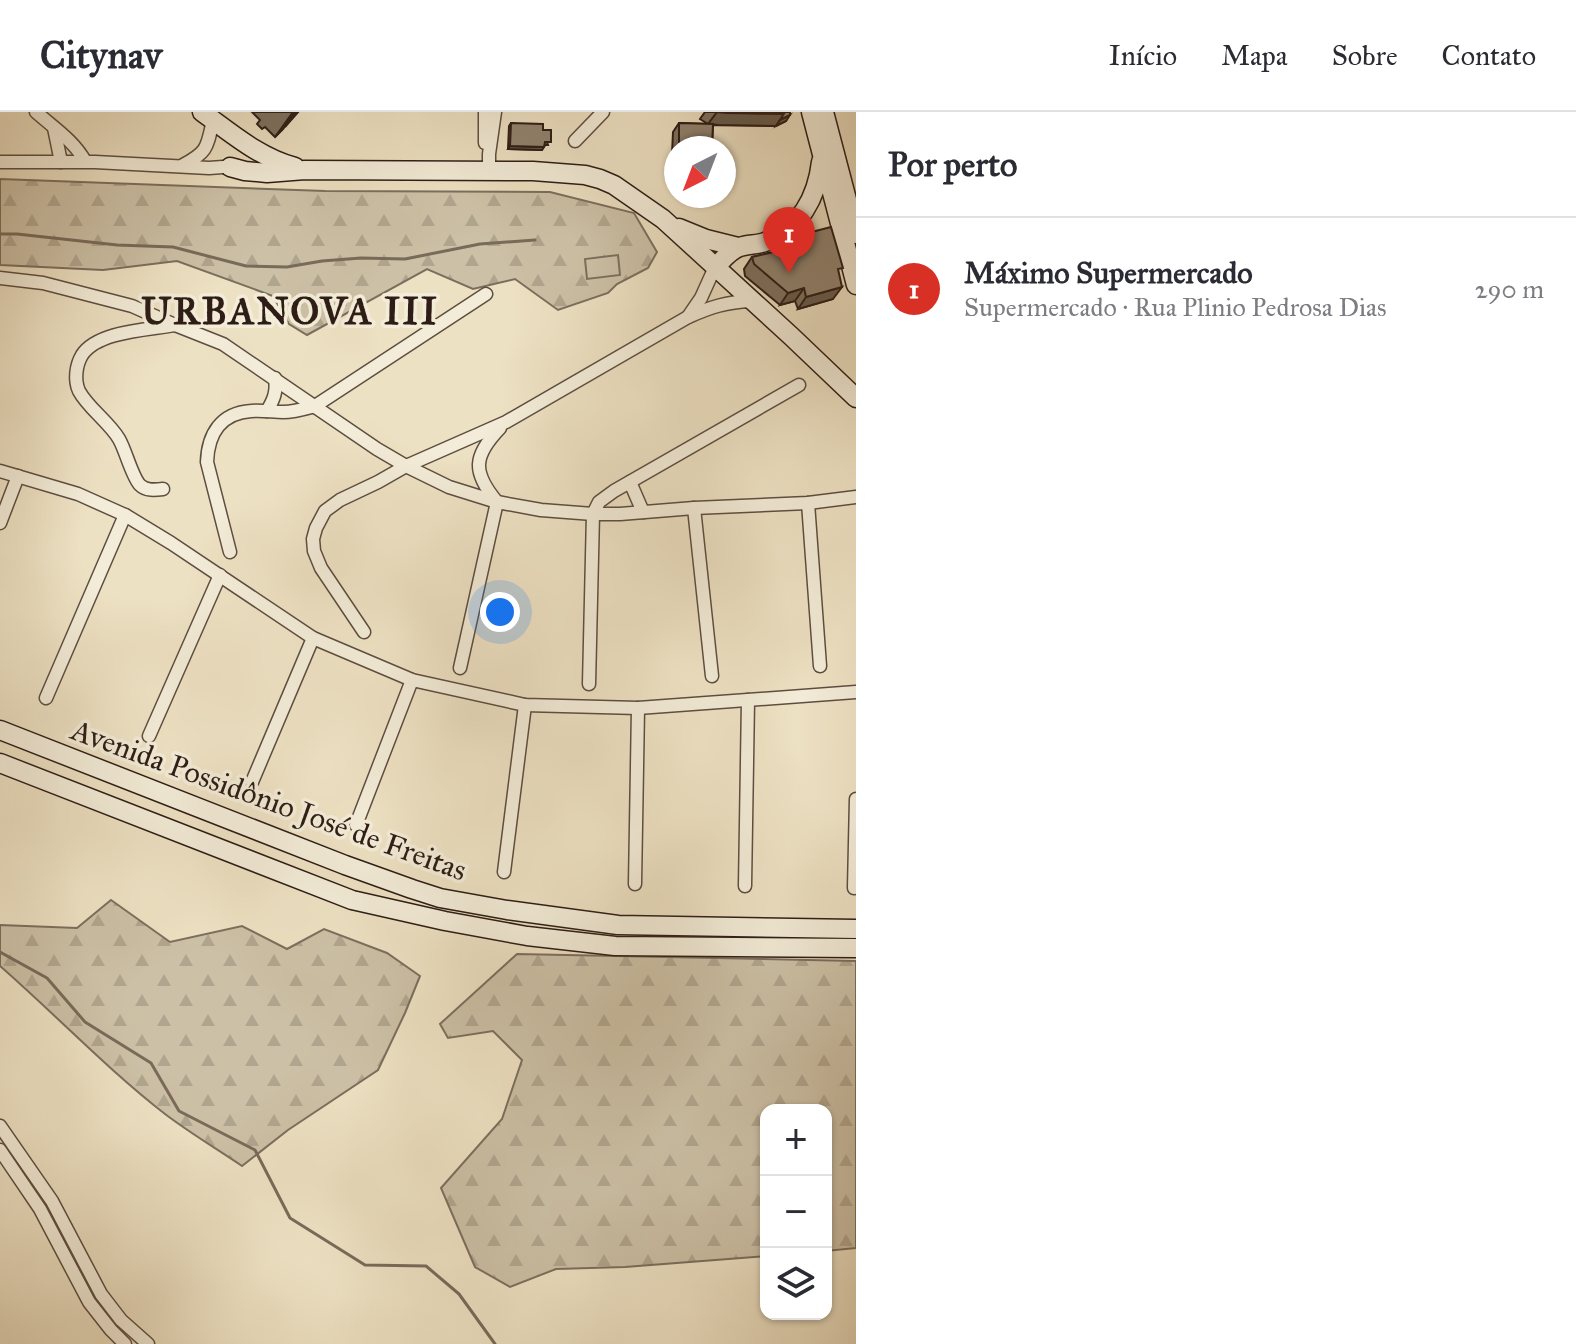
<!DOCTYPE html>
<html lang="pt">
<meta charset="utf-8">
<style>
:root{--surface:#fff;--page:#f2f2f3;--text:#2b2b33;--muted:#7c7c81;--line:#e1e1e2;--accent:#d93025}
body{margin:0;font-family:"IM FELL Great Primer",serif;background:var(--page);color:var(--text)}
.controls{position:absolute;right:24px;bottom:24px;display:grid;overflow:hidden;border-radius:16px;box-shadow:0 2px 6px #0004}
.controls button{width:72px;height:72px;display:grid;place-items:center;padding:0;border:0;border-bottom:2px solid var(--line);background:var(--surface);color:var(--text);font:40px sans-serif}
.compass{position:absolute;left:664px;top:24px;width:72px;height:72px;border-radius:50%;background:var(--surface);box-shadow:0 2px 6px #0004;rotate:222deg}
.you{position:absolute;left:500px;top:500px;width:28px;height:28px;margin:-20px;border:6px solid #fff;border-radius:50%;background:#1a73e8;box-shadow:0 0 0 12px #1a73e833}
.badge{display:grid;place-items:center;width:52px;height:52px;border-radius:50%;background:var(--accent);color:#fff;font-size:26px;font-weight:700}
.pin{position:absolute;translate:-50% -66px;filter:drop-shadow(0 2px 4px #0008)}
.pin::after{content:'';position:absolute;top:42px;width:28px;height:24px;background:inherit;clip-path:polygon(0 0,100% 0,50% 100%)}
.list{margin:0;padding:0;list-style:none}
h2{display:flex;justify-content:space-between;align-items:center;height:104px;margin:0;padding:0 32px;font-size:34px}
h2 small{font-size:26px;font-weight:400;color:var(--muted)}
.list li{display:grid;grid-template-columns:52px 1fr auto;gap:24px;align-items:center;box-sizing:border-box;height:144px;padding:0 32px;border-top:2px solid var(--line)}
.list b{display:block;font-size:30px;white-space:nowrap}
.list p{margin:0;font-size:26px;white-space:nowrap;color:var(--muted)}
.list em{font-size:26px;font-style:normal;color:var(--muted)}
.icon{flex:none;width:44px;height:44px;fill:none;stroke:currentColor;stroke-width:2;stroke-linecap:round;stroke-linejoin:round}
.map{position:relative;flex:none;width:856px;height:1232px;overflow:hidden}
header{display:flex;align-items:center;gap:48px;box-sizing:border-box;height:112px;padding:0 40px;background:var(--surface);border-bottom:2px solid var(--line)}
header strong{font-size:38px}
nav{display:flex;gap:44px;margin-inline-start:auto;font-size:28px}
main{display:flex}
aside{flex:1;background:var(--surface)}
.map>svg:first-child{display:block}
</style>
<header>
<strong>Citynav</strong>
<nav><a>Início</a><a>Mapa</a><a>Sobre</a><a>Contato</a></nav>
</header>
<main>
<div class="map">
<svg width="856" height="1232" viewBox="0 0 856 1232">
<defs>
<pattern id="forest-firs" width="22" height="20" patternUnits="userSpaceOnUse" patternTransform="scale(2)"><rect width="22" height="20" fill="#ccc0a6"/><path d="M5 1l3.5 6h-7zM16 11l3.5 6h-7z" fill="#b0a58e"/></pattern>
</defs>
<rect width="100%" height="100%" fill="#ede1c3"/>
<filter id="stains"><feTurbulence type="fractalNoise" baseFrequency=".0025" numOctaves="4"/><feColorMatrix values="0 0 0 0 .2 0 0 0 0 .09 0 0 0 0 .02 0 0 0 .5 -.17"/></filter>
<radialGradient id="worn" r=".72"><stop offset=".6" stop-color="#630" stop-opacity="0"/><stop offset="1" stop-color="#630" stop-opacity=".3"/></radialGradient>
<g fill="url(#forest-firs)" stroke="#7c6e5e" stroke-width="2">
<path d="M0,67l325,12 225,1 84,21 23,39 -9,16 -31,16 -9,9 -50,17 -43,-31 -42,10 -46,-20 -120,66 -18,-11 -16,-28 -96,-35 -74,9 -103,-5z"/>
<path d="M111,788l59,42 72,-16 45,23 37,-20 63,24 33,23 -15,37 -27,57 -90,60 -46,36c-25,-17 -52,-33 -77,-52 -58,-45 -109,-99 -165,-148v-41l77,3z"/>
<path d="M517,842l339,7v287l-30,3v-141h-60v146l-141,11 -69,2 -46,18 -35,-20 -34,-79 61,-69 20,-59 -29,-29 -45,7 -8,-14z"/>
</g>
<path fill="#ccc0a6" stroke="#7c6e5e" stroke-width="2" d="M618,143l2,20 -33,4 -2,-20z"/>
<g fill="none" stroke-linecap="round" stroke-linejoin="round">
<g stroke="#796a5a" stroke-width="3">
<path d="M0,122h17l100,11 56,2 73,19 41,1 35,-6 39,-3 44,1 75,-15 55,-4"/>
<path d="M0,840l47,26 38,44 66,41 28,48 76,39 35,68 75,47 61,1 33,28 36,50"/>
</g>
<g stroke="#5d4e41" stroke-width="15">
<g id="street">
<path d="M36,0c18,16 37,28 49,49"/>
<path d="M54,16l7,34"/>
<path d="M575,29l28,-29"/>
<path d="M485,31v-31"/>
<path d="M0,50h95l114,6 28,-2"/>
<path d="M183,53c25,-13 24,-18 30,-45"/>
<path d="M489,58v-16l6,-42"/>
<path d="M0,166l43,5 89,23 43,19 48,19 154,105 29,17 43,21 48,15 44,8 52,4h27l74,-6 114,-5 48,-6"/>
<path d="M688,205l13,-19 14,-31"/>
<path d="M267,299c7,-12 10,-19 8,-33"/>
<path d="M0,359l78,23 47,21 46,28 142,95 99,42 113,25 113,3 218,-16"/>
<path d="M630,370l13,30"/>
<path d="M163,377c-8,1 -17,2 -23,-4 -8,-8 -14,-34 -21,-46 -10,-17 -31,-31 -40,-48 -5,-11 -3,-26 3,-36 16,-24 66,-25 93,-30"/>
<path d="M808,391l12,163"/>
<path d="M694,396l18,168"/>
<path d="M0,411l18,-47"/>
<path d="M230,440l-23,-90c1,-28 14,-49 44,-51 11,-1 22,1 32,1 11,0 21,-3 32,-6l171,-112"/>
<path d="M364,520l-43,-64 -7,-17 -1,-12 3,-11 9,-17 15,-11 38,-18 28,-16 100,-44 182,-105c23,-10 38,-15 63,-16"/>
<path d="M460,556l37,-166c-25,-30 -24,-46 3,-74"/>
<path d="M589,572l4,-170 6,-12 15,-11 185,-106"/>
<path d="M46,586l79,-183"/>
<path d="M149,624l71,-161"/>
<path d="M252,670l61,-144"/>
<path d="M356,713l56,-145"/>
<path d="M504,760l21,-167"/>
<path d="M635,772l3,-176"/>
<path d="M745,774l3,-186"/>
<path d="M854,776l2,-89"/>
<path d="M0,1014l52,75 49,93 20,26 27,24"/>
<path d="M0,1038l40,59 49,93 22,28 14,14"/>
</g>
</g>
<g stroke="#2d1d16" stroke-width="21">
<g id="secondary">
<path d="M202,0c29,21 58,46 93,55"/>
<path d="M811,0l45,173"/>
<path d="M824,0l32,122"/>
<path d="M230,55l15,4 22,2 38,-3 228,1 52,4 15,4 14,6 49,34 128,117 65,62"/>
<path d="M679,116l27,11 32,8"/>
<path d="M715,155c7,-6 15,-17 25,-20 8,-3 17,-2 25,-5 35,-13 52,-45 56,-80"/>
<path d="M0,618l345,135 67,24 28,9 67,12 111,15 238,4"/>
<path d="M0,651l352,137 93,21 82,15 88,10 241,2"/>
</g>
</g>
<use href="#street" stroke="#f3ecd8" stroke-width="12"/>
<use href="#secondary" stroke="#f3ecd8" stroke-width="18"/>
</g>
<g fill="#7d7160" stroke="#2d1d16" stroke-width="2">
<path d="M252,0h46l-23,25 -10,-10 -3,2 -5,-5 3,-4z"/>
<path d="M705,0h85l-4,9 -10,5 -63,-1 -1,21 -1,2h-35v6h-4l1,-22 6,-9 29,1 -8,-5z"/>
<path d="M511,11l32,7 5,15h-4l-2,5 -34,-1 1,-23z"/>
<path d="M804,122l35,40 -6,25 -35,10 -3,-8 -15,4 -35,-29 -1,-7 8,-12 44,-10z"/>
</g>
<g fill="#665c4e" stroke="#2d1d16" stroke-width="2">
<path d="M293,0h2l-12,17 -8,8z"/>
<path d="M296,0h2l-13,15z"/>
<path d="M717,0l68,2 -9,12 -58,-1 -10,-1z"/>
<path d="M790,3l-4,6 -10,5 4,-6z"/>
<path d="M679,33l33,1 -1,2h-34z"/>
<path d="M510,34l34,1 -2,3 -34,-1z"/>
<path d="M842,175l-9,12 -35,10 8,-12z"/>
<path d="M804,176l-9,13 -15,4 8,-12z"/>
</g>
<g fill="#918370" stroke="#2d1d16" stroke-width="2">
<path d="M719,0h66v2l-58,-1z"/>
<path d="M785,0h5v3l-10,5z"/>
<path d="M511,11l32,1v6h8v12h-6l-1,5 -34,-1z"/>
<path d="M679,11l34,1 -1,22 -33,-1z"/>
<path d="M831,115l12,41 -5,1 4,18 -36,10 -2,-9 -16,5 -34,-29 -2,-7 55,-13 -3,-10z"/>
</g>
<g text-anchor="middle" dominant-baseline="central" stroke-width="7" stroke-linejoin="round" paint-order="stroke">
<g font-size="30" fill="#2d1d16" stroke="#f3ecd8">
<text transform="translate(269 688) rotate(20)">Avenida Possidônio José de Freitas</text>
</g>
<g font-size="38" font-weight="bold" letter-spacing="2" fill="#2d1d16" stroke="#f3ecd8">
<text x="290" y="199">URBANOVA III</text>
</g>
</g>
<rect width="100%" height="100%" filter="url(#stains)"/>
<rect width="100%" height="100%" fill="url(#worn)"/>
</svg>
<div class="controls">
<button>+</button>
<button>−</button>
<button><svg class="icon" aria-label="layers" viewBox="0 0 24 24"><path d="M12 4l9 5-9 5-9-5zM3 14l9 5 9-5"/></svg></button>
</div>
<svg class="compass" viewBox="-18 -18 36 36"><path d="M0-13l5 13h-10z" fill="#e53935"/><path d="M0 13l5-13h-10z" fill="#7c7c81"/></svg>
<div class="you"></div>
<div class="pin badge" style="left:789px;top:161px">1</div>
</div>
<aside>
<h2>Por perto<small></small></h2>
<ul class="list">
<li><span class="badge">1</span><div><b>Máximo Supermercado</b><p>Supermercado · Rua Plinio Pedrosa Dias</p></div><em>290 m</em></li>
</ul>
</aside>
</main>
